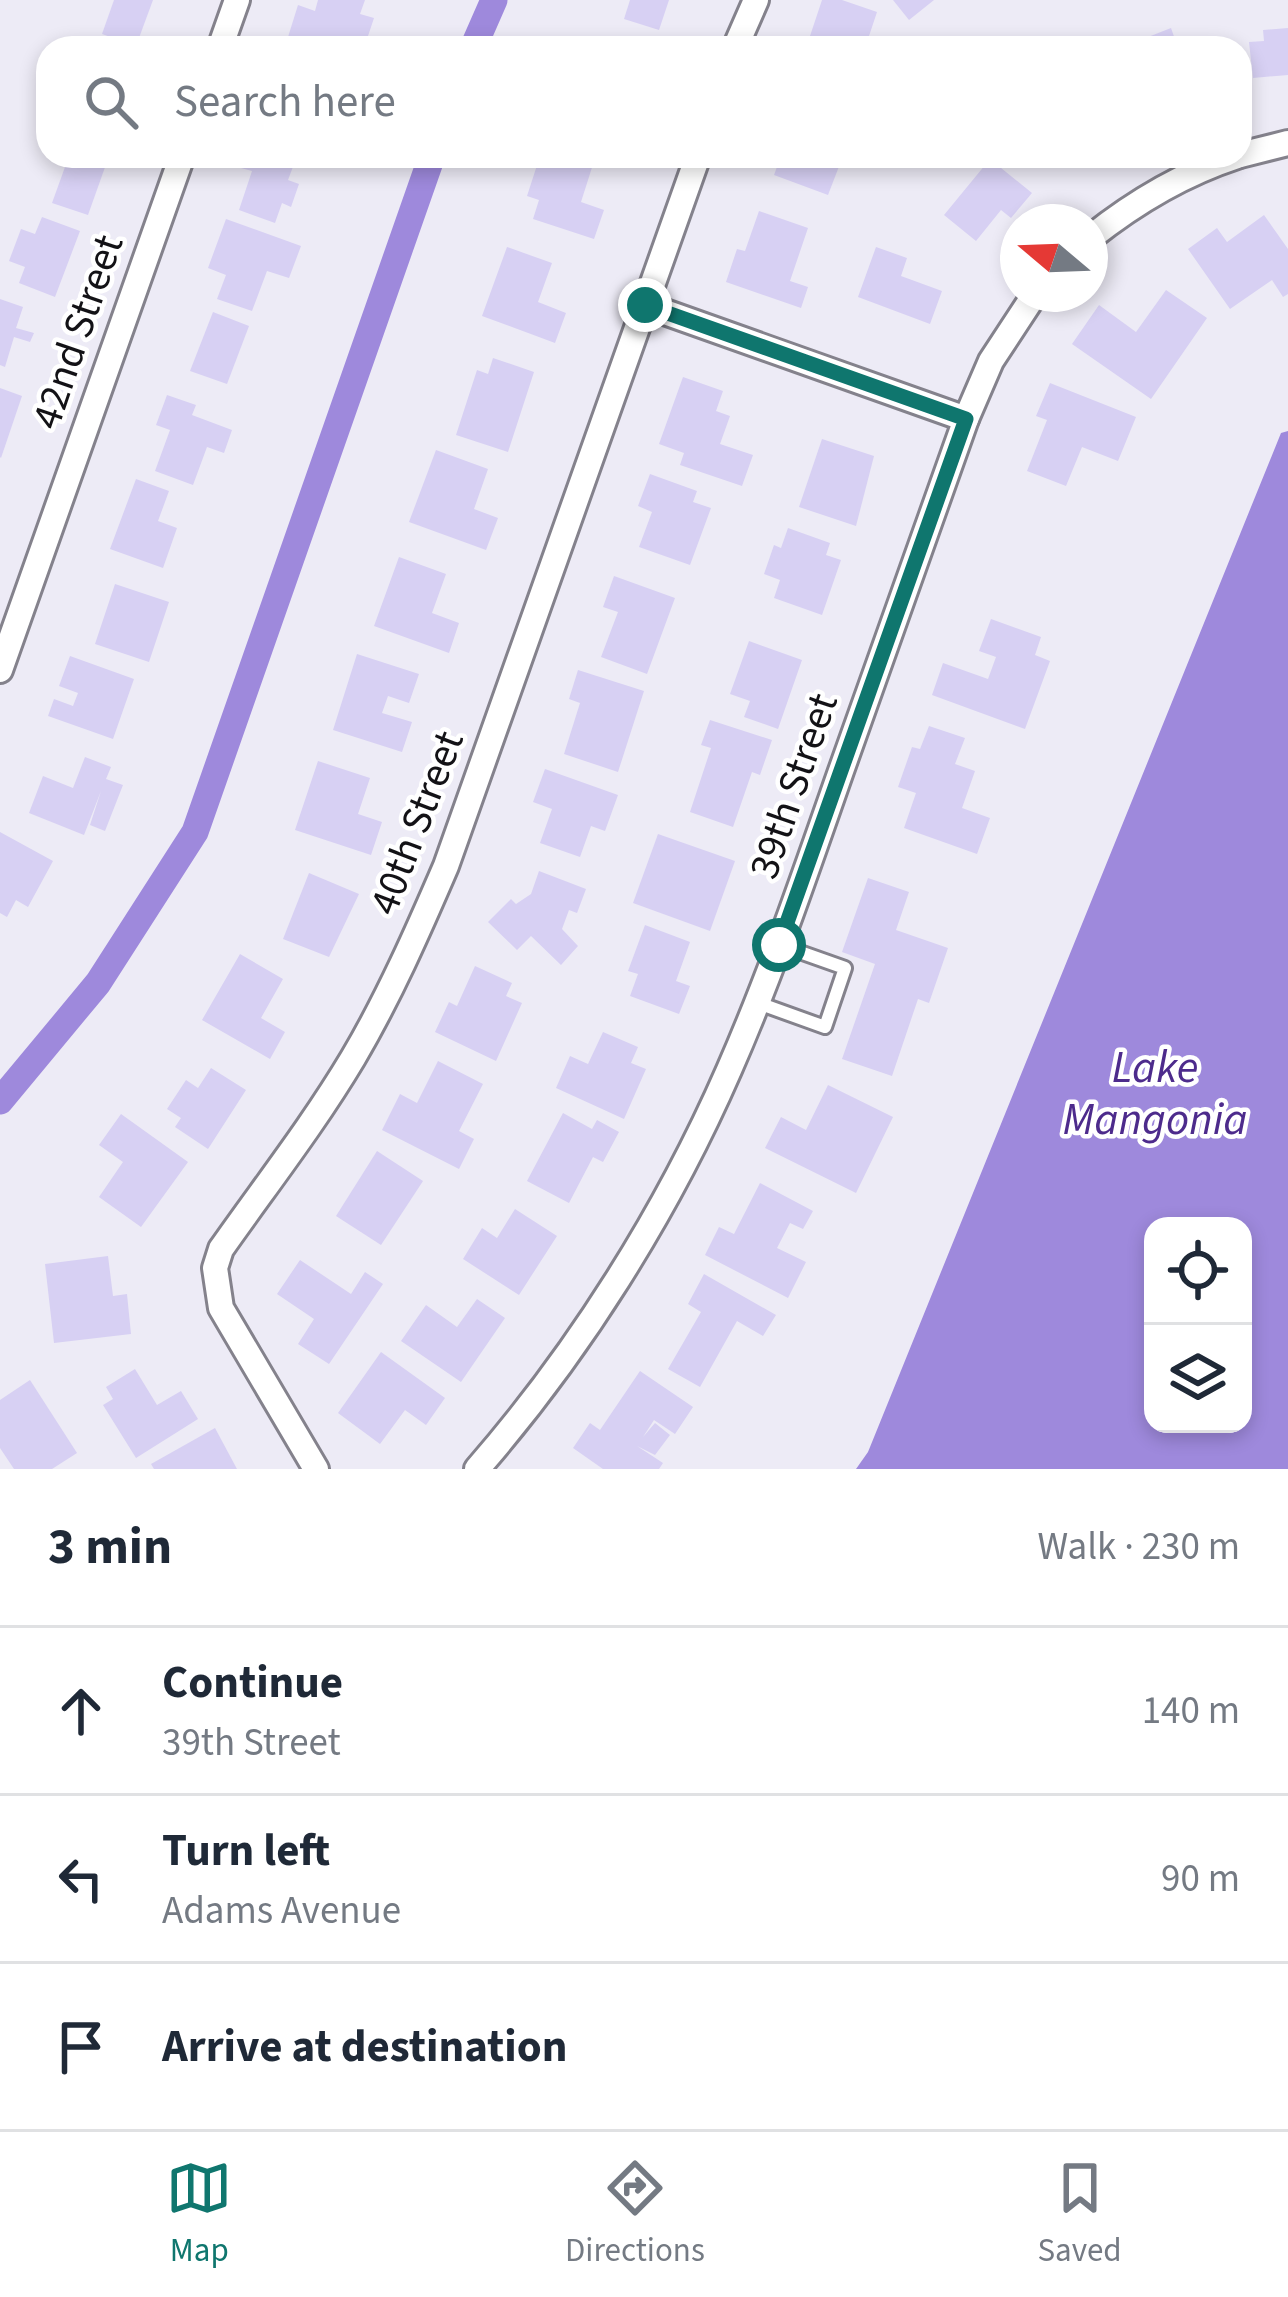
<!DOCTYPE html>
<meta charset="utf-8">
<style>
:root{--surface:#fff;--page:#f6f6f7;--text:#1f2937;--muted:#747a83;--line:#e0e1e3;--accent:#0f766e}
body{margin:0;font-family:"Source Sans 3",sans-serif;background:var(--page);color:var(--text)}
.controls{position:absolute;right:36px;bottom:36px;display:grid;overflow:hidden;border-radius:24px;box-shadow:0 6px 18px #0003}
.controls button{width:108px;height:108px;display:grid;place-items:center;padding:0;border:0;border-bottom:3px solid var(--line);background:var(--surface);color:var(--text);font:60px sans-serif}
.compass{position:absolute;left:1000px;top:204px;width:108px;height:108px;border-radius:50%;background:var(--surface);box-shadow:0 6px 18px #0003;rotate:289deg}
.stop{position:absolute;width:36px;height:36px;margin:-27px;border:9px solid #0f766e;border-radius:50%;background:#fff}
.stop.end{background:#0f766e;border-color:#fff;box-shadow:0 3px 12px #0008}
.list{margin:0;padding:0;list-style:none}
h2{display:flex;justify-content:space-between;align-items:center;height:156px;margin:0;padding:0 48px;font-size:51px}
h2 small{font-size:39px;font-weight:400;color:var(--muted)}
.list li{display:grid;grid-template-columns:78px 1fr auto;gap:36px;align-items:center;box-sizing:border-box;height:168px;padding:0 48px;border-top:3px solid var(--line)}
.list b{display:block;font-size:45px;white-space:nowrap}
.list p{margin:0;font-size:39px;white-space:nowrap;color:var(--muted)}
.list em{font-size:39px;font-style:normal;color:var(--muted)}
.icon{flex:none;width:66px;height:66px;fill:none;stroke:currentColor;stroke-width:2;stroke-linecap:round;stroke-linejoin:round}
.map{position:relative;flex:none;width:1288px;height:1469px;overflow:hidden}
.search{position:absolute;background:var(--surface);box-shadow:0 6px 18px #0003;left:36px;right:36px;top:36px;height:132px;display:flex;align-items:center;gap:30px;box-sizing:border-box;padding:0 42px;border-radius:36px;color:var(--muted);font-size:45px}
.sheet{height:660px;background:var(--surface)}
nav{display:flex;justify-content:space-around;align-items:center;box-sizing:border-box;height:168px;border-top:3px solid var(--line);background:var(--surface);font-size:33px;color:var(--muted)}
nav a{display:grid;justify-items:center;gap:6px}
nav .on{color:var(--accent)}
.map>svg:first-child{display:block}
</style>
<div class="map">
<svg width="1288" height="1469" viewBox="0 0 1288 1469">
<rect width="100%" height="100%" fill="#edebf6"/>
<path fill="#9e89dc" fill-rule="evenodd" d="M1288,431v1038h-432l12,-17 413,-1019zM1153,1226h90v198h-90z"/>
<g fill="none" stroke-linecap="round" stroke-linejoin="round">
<g stroke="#9e89dc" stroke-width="27">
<path d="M473,48l21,-48"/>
<path d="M0,1101l98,-118 97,-151 237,-676"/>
</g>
</g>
<g fill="#d7d0f3">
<path d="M114,0h39l-17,46 -34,-12z"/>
<path d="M318,0h47l-5,14 14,4 -10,30h-41l-35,-11 10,-32 17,6z"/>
<path d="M630,0h39l-10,30 -35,-11z"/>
<path d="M822,0h20l35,12 -8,24 8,3 -3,9h-68z"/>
<path d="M893,0h41l-25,20z"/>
<path d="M1171,28l6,17 25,-9 5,12h-87z"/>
<path d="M1288,28v47l-35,3 -4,-36 15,-1 -1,-11z"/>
<path d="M591,36l34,11v1h-38z"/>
<path d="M69,156h40l-21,59 -36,-12z"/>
<path d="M245,156h52l-9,24 11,4 -8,23 -9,-4 -7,20 -36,-13 13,-39 -11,-3z"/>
<path d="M540,156l55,2 -14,44 23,8 -10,29 -61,-20 6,-19 -12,-4z"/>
<path d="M781,156h62l-15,39 -54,-20z"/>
<path d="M990,159l42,34 -21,25 -10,-8 -25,31 -32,-26z"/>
<path d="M759,211l49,17 -18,53 18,6 -7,21 -75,-26 11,-33 8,2z"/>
<path d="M1264,215l24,34v45l-5,3 -11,-17 -42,29 -42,-60 29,-21 10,14z"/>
<path d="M42,217l38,14 -25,66 -36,-14 6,-16 -16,-6 12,-32 14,5z"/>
<path d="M226,219l75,27 -12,32 -22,-7 -15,40 -35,-12 9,-24 -18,-7z"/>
<path d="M507,247l45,16 -14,39 28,11 -11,30 -73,-27z"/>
<path d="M876,247l31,11 -6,18 41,15 -12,33 -72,-27z"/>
<path d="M1166,290l41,28 -56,81 -79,-55 27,-39 37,27z"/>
<path d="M0,299l23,8 -7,21 18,5 -4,9 -16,-5 -9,30 -5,-2z"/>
<path d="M213,312l36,14 -22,58 -37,-13z"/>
<path d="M493,358l41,14 -26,80 -52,-17 21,-65 11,4z"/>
<path d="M683,377l40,14 -7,20 14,5 -10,28 33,11 -11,31 -62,-21 4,-12 -25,-9z"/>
<path d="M1050,383l86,34 -18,44 -36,-14 -16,39 -39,-15 20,-51 -11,-4z"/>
<path d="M0,388l22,8 -21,62 -1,-1z"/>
<path d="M167,395l29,10 -4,10 40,15 -8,23 -17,-6 -14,38 -38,-14 15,-41 -14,-5z"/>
<path d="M822,439l52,17 -18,70 -57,-19z"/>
<path d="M436,450l52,19 -14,40 24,9 -12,32 -77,-28z"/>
<path d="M650,474l47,17 -4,11 18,6 -21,57 -51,-18 13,-35 -14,-6z"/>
<path d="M136,479l33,12 -11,30 19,7 -14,40 -53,-19z"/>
<path d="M788,528l42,15 -4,12 15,5 -19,55 -48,-17 6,-18 -16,-6 10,-29 7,3z"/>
<path d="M399,557l47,17 -14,39 27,10 -10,30 -75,-27z"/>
<path d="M614,576l61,22 -28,76 -46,-17 17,-45 -15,-5z"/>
<path d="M115,584l54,18 -20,60 -54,-18z"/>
<path d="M991,619l50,18 -6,18 15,6 -25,68 -93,-34 11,-32 45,16 8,-22 -17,-6z"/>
<path d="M749,641l53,19 -24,69 -34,-12 6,-16 -20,-7z"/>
<path d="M357,654l62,20 -10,29 -21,-7 -6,17 30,9 -10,30 -69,-22z"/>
<path d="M70,656l64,23 -21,60 -65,-23 6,-17 19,7 5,-13 -19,-7z"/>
<path d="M578,670l66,21 -26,81 -54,-18 16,-51 -11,-4z"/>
<path d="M710,720l62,20 -12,35 -8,-3 -19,55 -43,-15 21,-64 -10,-3z"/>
<path d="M929,726l36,12 -10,26 20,7 -13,37 28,10 -13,36 -73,-26 12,-35 -18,-6 14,-40 8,2z"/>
<path d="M85,757l26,10 -5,12 17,6 -18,46 -15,-6 11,-34 -17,44 -55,-22 14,-37 30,12z"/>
<path d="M318,761l52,17 -12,36 24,8 -11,33 -76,-25z"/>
<path d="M545,769l73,26 -13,36 -14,-5 -11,31 -40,-14 12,-34 -19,-7z"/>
<path d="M0,832l53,29 -25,46 -12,-7 -9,17 -7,-4z"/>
<path d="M658,834l77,27 -25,70 -77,-28z"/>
<path d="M539,871l47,18 -9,24 -8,-3 -7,19 16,17 -17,19 -30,-29 -14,14 -29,-28 23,-23 5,5 15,-10z"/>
<path d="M309,873l50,21 -30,63 -46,-18z"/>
<path d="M868,878l41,14 -13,38 52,18 -19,55 -11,-4 -26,77 -50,-17 33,-95 -33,-12z"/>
<path d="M645,925l45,17 -14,39 14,5 -11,28 -49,-18 8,-22 -10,-3z"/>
<path d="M240,954l43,25 -22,39 24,14 -15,27 -68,-39z"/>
<path d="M475,966l37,17 -6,13 16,7 -26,58 -61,-29 14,-30 8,4z"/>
<path d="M603,1032l35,15 -7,16 15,6 -22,50 -68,-31 14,-32 18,8z"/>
<path d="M438,1061l45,23 -24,47 15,8 -15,30 -77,-39 18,-36 17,9z"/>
<path d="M211,1068l35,22 -38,59 -33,-22 6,-9 -14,-9 19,-29 12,8z"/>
<path d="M828,1085l65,32 -37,76 -91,-45 16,-31 25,13z"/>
<path d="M563,1113l29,16 5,-9 22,12 -16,30 -10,-5 -24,46 -42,-22z"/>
<path d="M121,1114l67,48 -47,65 -42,-30 24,-35 -24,-17z"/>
<path d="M377,1151l46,30 -42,64 -45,-29z"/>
<path d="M760,1183l53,28 -10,18 -13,-6 -13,25 29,14 -18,36 -83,-43 14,-28 15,7z"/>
<path d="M515,1209l42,27 -38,59 -56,-36 19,-31 15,10z"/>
<path d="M108,1256l5,40 14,-2 4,40 -77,9 -9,-79z"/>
<path d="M300,1260l51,34 14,-22 18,12 -54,80 -31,-20 16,-25 -37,-25z"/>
<path d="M704,1274l72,41 -13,21 -26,-15 -37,66 -32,-18 33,-57 -13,-8z"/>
<path d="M477,1299l28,19 -44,64 -60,-41 25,-36 31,22z"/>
<path d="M381,1352l64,46 -19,27 -21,-15 -25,34 -42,-31z"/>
<path d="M135,1369l22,36 24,-14 17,28 -62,39 -33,-53 10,-6 -7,-12z"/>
<path d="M640,1371l53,36 -18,27 -21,-14 -11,17 12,-14 15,12 -15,20 -18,-9 26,17 -4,6h-56l-30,-21 17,-25 10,7z"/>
<path d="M30,1380l47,73 -25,16h-38l-14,-21v-48z"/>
<path d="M215,1428l22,41h-83l-3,-5z"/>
</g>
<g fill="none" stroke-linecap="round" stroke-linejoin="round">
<g stroke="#84828c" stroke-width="18">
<path id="service" d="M758,1003l67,24 20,-59 -65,-23"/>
</g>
<g stroke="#84828c" stroke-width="30">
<g id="minor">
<path d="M220,48l17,-48"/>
<path d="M735,48l21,-48"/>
<path d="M1240,155l48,-12"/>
<path d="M1090,238c45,-36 92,-64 147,-82"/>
<path d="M645,305l321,114"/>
<path d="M0,670l182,-514"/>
<path d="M316,1469l-95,-161 -6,-40 6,-19c45,-64 92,-124 132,-191 36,-61 65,-127 93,-192l252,-710"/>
<path d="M477,1469c102,-117 190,-257 252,-399 43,-98 77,-199 112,-299 42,-117 83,-235 125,-352l25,-58 44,-67"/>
</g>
</g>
<use href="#service" stroke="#fff" stroke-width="12"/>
<use href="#minor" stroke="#fff" stroke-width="24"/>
</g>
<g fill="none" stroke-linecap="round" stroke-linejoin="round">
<path stroke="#0f766e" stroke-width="15" d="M645,305l321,114 -187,526"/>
</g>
<g text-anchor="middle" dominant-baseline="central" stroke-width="9" stroke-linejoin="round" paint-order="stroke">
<g font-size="42" fill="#131216" stroke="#fff">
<text transform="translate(78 332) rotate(-71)">42nd Street</text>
<text transform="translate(794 786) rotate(-71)">39th Street</text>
<text transform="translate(417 823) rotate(-69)">40th Street</text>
</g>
<g font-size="45" font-style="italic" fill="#4d2b8c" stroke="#fff">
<text x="1155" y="1068">Lake<tspan x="1155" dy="52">Mangonia</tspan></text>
</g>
</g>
</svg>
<div class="controls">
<button><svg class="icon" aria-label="locate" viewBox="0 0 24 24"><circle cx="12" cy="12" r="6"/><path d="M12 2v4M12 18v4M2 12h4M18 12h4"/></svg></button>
<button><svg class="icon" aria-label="layers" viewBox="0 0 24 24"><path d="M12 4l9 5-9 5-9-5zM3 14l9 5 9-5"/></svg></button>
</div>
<svg class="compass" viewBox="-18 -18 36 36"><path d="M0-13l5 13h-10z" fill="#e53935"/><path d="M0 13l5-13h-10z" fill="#747a83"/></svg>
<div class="stop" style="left:779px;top:945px"></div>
<div class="stop end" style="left:645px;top:305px"></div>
<div class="search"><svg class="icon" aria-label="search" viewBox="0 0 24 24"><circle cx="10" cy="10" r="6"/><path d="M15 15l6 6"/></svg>Search here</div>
</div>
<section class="sheet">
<h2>3 min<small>Walk · 230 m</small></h2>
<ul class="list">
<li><svg class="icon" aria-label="ahead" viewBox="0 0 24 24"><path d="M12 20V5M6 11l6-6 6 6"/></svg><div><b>Continue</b><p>39th Street</p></div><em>140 m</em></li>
<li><svg class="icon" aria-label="left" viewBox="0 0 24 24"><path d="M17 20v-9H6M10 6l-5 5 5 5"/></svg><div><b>Turn left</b><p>Adams Avenue</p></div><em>90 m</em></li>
<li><svg class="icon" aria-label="arrive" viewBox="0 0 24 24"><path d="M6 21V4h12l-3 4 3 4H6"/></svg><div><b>Arrive at destination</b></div></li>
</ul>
</section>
<nav>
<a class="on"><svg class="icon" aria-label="map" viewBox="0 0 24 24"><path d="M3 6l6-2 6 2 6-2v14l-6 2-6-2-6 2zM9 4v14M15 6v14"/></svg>Map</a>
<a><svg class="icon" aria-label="directions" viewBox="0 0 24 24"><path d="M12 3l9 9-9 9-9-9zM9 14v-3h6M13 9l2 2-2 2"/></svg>Directions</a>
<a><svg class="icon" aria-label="saved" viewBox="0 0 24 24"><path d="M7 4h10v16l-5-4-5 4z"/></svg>Saved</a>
</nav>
